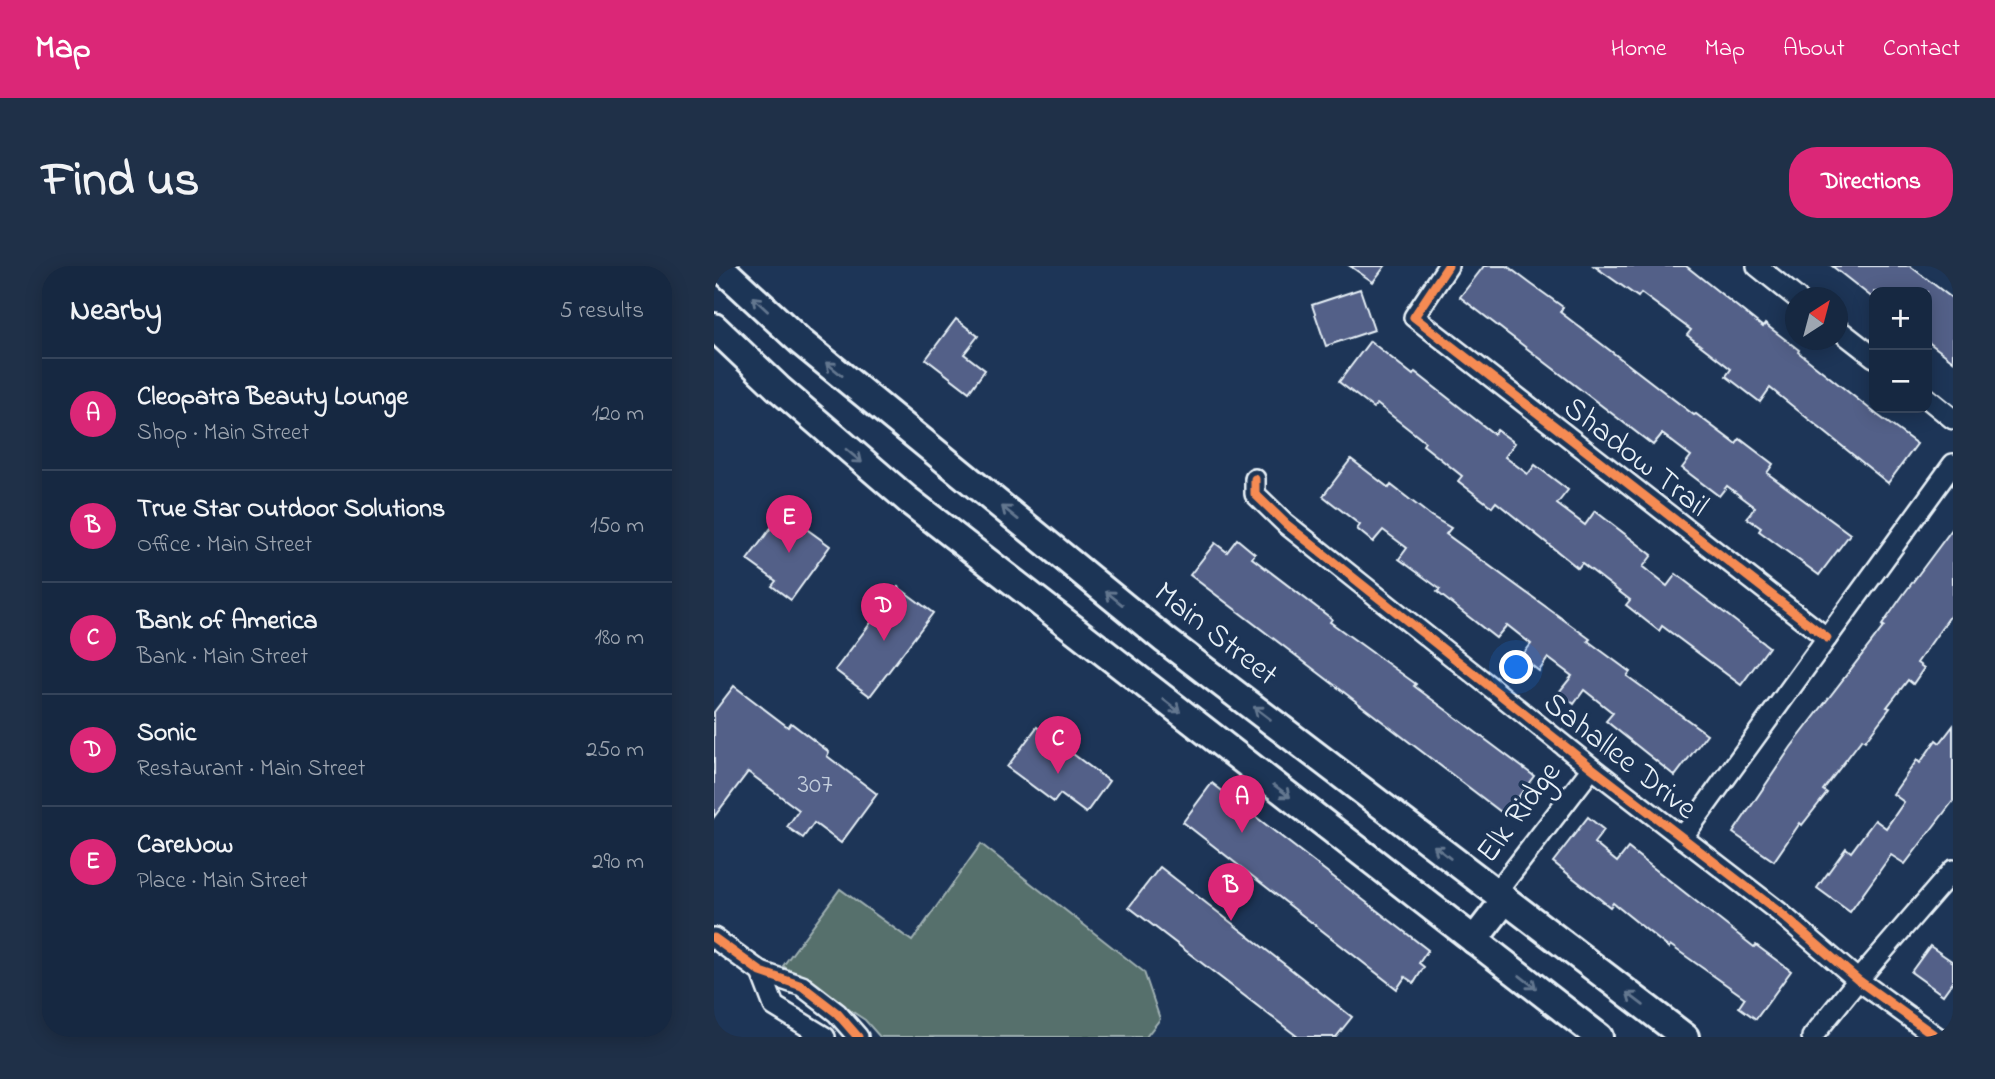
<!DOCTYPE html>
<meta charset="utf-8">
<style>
:root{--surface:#162841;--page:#1f3048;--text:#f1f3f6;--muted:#9ea6b1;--line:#35445a;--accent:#db2777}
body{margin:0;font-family:"Indie Flower",sans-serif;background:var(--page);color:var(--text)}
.controls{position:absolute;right:21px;top:21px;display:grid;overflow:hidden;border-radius:14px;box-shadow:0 4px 18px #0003}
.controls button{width:63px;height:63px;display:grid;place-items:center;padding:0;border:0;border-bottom:2px solid var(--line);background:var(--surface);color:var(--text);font:35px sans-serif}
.compass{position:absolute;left:1071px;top:21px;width:63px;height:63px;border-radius:50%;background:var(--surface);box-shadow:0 4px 18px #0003;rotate:36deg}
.you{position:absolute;left:803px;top:402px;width:24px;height:24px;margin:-18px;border:5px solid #fff;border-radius:50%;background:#1a73e8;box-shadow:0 0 0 10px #1a73e833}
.badge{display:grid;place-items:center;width:46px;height:46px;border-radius:50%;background:var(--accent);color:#fff;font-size:23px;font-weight:700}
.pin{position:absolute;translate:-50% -58px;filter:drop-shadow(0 2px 4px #0008)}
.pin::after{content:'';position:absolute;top:37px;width:24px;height:21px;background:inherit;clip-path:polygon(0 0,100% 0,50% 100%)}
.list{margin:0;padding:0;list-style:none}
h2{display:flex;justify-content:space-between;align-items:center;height:91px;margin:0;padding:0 28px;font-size:30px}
h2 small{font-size:23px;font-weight:400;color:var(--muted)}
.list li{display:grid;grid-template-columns:46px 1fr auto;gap:21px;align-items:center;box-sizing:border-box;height:112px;padding:0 28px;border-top:2px solid var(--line)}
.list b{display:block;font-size:26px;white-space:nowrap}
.list p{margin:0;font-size:23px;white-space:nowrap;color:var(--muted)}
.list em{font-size:23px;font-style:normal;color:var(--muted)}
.map{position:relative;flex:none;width:1239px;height:771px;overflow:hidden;border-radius:28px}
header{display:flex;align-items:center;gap:42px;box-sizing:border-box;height:98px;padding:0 35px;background:var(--accent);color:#fff}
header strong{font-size:33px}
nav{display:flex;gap:38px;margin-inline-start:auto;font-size:24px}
.intro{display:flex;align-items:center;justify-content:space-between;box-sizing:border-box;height:168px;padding:0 42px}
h1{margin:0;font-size:49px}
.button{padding:18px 32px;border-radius:28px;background:var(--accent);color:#fff;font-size:24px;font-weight:700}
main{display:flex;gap:42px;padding:0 42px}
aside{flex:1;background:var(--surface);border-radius:28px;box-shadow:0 4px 18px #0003}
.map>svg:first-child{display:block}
</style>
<header>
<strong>Map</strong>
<nav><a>Home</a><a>Map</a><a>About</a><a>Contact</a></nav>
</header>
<div class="intro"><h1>Find us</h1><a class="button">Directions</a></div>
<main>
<aside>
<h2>Nearby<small>5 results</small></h2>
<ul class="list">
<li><span class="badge">A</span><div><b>Cleopatra Beauty Lounge</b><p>Shop · Main Street</p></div><em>120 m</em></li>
<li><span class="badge">B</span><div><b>True Star Outdoor Solutions</b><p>Office · Main Street</p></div><em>150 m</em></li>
<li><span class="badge">C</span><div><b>Bank of America</b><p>Bank · Main Street</p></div><em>180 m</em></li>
<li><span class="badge">D</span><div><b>Sonic</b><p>Restaurant · Main Street</p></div><em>250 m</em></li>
<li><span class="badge">E</span><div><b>CareNow</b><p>Place · Main Street</p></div><em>290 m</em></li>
</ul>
</aside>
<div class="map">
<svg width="1239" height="771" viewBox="0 0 1239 771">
<rect width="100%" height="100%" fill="#1d3557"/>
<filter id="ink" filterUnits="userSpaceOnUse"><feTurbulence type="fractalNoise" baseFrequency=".0143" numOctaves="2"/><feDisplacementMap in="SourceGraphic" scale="14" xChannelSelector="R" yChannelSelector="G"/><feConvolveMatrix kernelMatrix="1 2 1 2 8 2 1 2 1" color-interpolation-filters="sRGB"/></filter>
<g filter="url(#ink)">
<path fill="#566f6c" stroke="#9fb0b2" stroke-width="2" d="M267,578l163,128 16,47 -14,18h-266l-15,-17 -82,-54 57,-77 72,52z"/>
<g fill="#526188" stroke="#e8f1f8" stroke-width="2">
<path d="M636,0h35l-12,16z"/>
<path d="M770,0h23l24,18 32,23 -3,5 134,103 2,-1 40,30 4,-5 33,25 -6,9 83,61 -31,41 -60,-44 2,-3 -14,-10 8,-11 -28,-21 -8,10 -37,-28 9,-12 -29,-22 -9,11 -193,-148z"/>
<path d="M880,0h92l77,61 2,-3 34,26 -1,2 78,62 41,30 -29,39 -118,-95 -10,14 -34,-26 5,-7 -44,-34 4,-5 -50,-37 -3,4z"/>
<path d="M1118,0h78l43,33v62l-26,-20v-49h-53v7z"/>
<path d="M646,23l14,41 -48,16 -14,-41z"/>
<path d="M242,53l22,17 -14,18 21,16 -16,22 -43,-33z"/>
<path d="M656,75l43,34 2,-3 79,62 3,-4 18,13 -10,14 23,17 7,-9 33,25 -11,14 28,21 10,-14 57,44 -9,12 24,19 9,-12 17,13 -1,1 77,59 -28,38 -79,-59 -3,5 -33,-26 4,-5 -48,-37 -4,5 -82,-66 -4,5 -34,-26 4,-5 -39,-31 2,-3 -48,-38 -4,4 -34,-26z"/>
<path d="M637,193l38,29 2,-3 40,31 20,12 -5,6 144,105 -2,2 42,31 -3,4 80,58 -32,42 -69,-55 7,-8 -29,-23 -10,14 -15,-12 13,-16 -24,-18 -9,13 -18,-14 10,-13 -24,-19 -11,13 -59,-46 3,-3 -41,-30 8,-11 -24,-18 -10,12 -16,-13 3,-4 -37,-29z"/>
<path d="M69,246l47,34 -39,54 -19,-14 4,-5 -29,-21z"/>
<path d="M1239,262v84l-36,51 7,5 -11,16 -5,-4 -21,27 3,1 -25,33 -3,-2 -39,51 4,3 -25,32 -2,-2 -26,38 -41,-28 58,-86 93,-121 -2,-1 21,-30z"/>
<path d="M523,273l18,15 -3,4 80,61 -2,3 86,62 -2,2 120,90 -29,39 -315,-240 25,-32 12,9z"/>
<path d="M184,321l35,26 -63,83 -35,-26z"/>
<path d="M20,420l54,41 3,-4 38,29 -2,4 50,38 -36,49 -27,-20 -11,15 -16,-11 12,-17 -51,-38 -34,45v-105z"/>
<path d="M1239,460v75l-48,63 -14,-9 -41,57 -33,-24 29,-40 5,4 24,-32 11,8 18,-26 -11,-8 24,-34 3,3 16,-23 4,3z"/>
<path d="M323,461l72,54 -23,32 -26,-19 -6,8 -47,-35z"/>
<path d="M498,517l216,167 -9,13 5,4 -10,16 -9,-6 -8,12 -214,-167z"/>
<path d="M874,551l16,13 -10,13 23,19 11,-14 126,99 2,-2 35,26 -35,48 -17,-12 6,-9 -75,-53 -1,3 -56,-45 -3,4 -57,-45z"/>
<path d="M446,601l192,150 -16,20h-38l-169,-130z"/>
<path d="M1216,680l23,16v19l-10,14 -32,-23z"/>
</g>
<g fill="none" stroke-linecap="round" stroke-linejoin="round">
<g stroke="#e8f1f8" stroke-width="24">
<g id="minor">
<path d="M734,0l-34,51 413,321"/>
<path d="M1043,0l40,32"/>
<path d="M1124,63l36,28"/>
<path d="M1213,132l26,21"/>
<path d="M541,213v15l31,30 306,244 187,144 79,68 79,57"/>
<path d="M968,572l271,-374"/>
<path d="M782,627l96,-125"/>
<path d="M0,672l47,34 41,14 35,27 21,24"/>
<path d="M47,706l13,34 51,31"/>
<path d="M1098,771l46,-57 95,-110"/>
</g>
</g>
<g stroke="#e8f1f8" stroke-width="32">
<g id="secondary">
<path d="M5,0l82,76 364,298 520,397"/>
<path d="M0,61l64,61 130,112 691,537"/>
<path d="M760,674l31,-40"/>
</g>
</g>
<use href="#minor" stroke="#1d3557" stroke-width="19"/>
<use href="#secondary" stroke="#1d3557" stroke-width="26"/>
<g stroke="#1d3557" stroke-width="13">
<g id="cycleway">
<path d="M734,0l-34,51 413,321"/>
<path d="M541,213v15l31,30 306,244 187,144 79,68 79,57"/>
<path d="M0,672l47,34 41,14 35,27 21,24"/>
</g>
</g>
<use href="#cycleway" stroke="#f68b52" stroke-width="9"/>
</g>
<defs><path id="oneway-shaft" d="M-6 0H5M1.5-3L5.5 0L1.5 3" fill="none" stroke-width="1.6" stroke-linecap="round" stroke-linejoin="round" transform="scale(1.75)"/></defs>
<g stroke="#64778f">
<use href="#oneway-shaft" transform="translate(46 38) rotate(-137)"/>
<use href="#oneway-shaft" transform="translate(120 103) rotate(-141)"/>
<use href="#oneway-shaft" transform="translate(140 190) rotate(40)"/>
<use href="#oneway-shaft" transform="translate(296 247) rotate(-141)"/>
<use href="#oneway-shaft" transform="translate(400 332) rotate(-141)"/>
<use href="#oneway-shaft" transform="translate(458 440) rotate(38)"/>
<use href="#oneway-shaft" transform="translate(548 447) rotate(-143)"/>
<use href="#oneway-shaft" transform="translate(568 525) rotate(38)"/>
<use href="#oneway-shaft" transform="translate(728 586) rotate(-142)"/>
<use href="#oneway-shaft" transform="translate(814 716) rotate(38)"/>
<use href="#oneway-shaft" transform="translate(921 733) rotate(-143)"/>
</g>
</g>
<g text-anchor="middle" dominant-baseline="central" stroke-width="7" stroke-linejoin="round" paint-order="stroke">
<g font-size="28" fill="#c2cddc">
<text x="101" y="519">307</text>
</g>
<g font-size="32" fill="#e8f1f8" stroke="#1d3557">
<text transform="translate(921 192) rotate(38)">Shadow Trail</text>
<text transform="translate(501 369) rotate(38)">Main Street</text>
<text transform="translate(905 491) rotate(38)">Sahallee Drive</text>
<text transform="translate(806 547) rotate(-53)">Elk Ridge</text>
</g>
</g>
</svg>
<div class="controls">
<button>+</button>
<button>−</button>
</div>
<svg class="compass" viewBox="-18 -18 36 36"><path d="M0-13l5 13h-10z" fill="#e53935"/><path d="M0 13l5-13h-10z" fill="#9ea6b1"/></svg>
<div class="you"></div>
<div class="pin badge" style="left:528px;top:567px">A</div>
<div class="pin badge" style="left:517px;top:655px">B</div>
<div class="pin badge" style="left:344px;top:508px">C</div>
<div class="pin badge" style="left:170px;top:375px">D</div>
<div class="pin badge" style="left:75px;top:287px">E</div>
</div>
</main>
